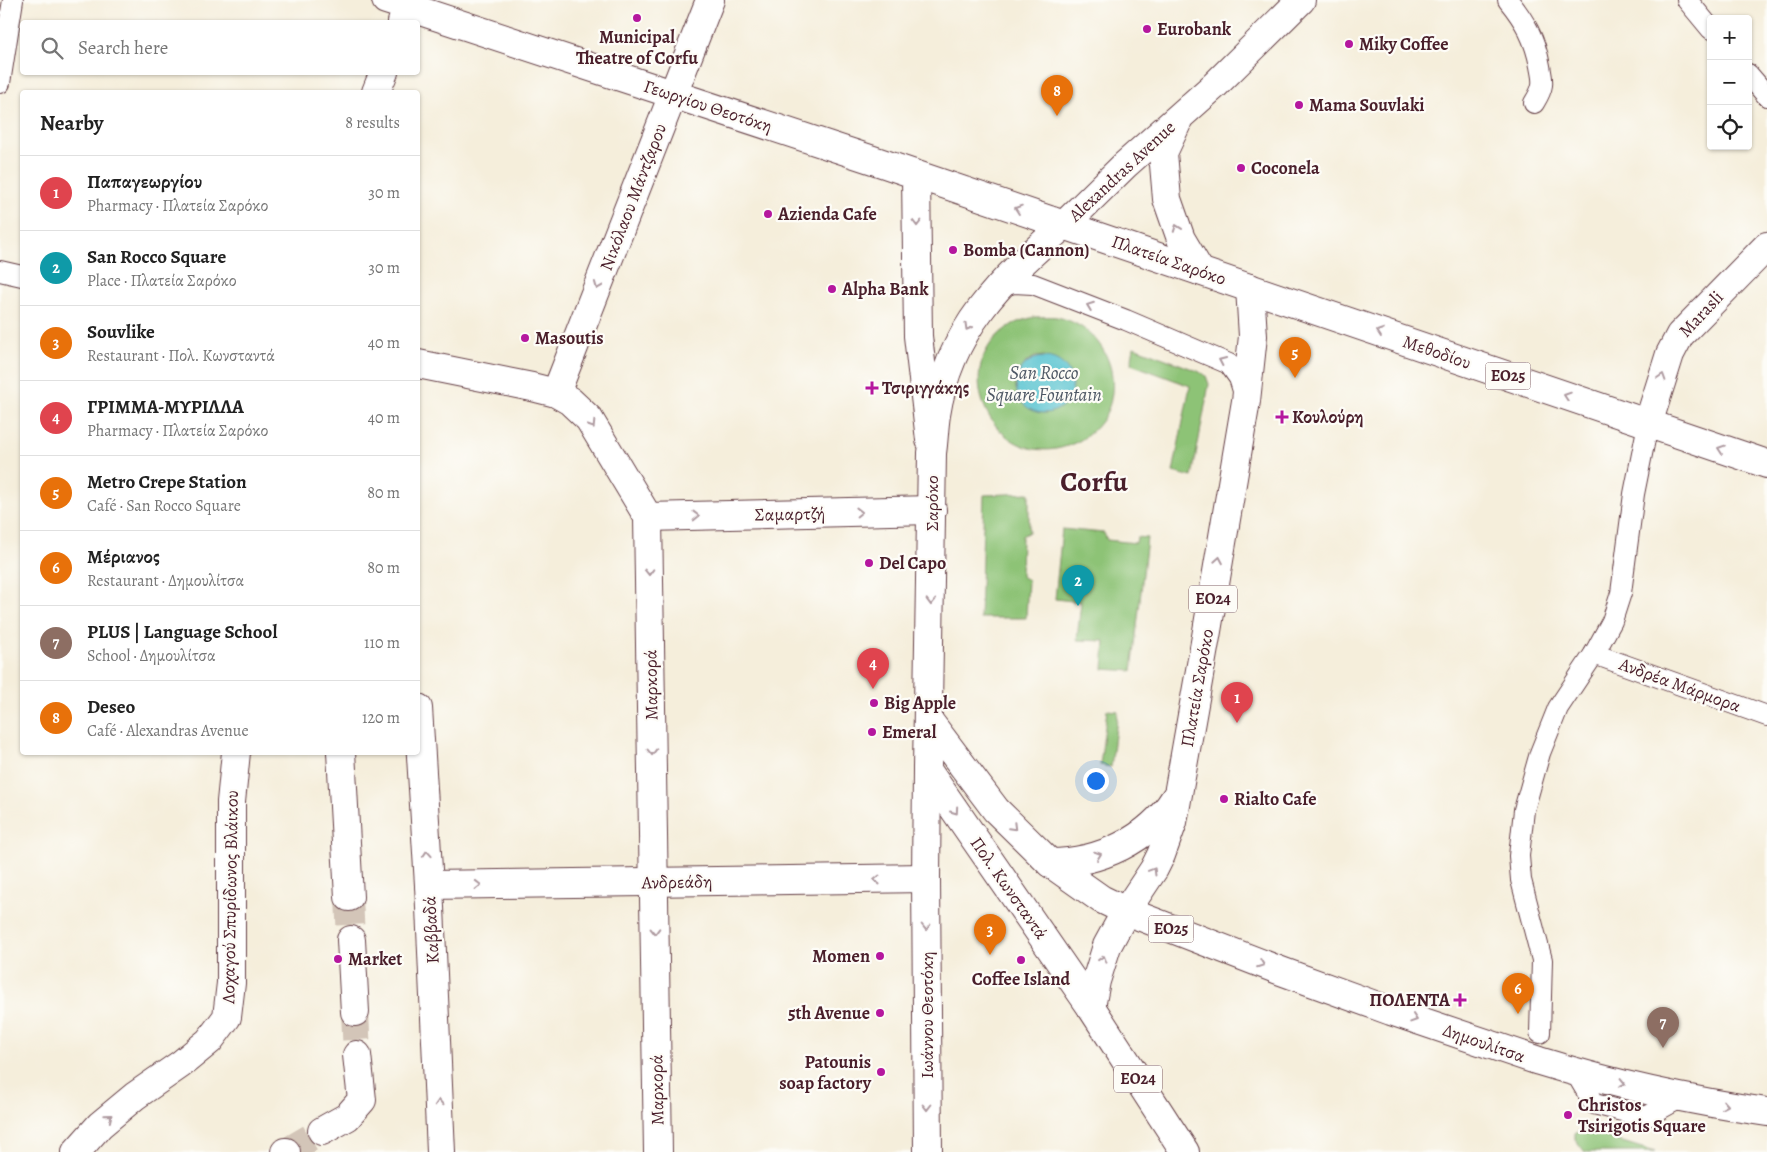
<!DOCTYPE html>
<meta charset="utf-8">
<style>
:root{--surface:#fff;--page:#f6f6f6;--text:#222;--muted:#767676;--line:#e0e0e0;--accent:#1a73e8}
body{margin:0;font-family:Alegreya,serif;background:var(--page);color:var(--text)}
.controls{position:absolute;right:15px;top:15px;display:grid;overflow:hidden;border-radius:5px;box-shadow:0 1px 4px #0004}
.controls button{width:45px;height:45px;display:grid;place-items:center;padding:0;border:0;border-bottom:1px solid var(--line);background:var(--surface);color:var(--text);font:25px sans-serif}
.you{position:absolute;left:1095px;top:780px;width:18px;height:18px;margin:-12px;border:4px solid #fff;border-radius:50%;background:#1a73e8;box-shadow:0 0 0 8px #1a73e833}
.badge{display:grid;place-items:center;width:32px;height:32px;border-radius:50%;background:var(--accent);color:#fff;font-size:16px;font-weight:700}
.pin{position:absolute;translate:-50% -41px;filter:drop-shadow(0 1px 2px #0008)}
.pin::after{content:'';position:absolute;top:26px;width:18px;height:15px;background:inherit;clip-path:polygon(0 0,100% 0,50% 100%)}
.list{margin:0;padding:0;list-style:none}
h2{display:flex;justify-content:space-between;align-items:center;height:65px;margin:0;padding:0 20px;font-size:21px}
h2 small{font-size:16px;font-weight:400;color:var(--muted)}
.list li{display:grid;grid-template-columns:32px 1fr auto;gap:15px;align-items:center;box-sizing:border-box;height:75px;padding:0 20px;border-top:1px solid var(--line)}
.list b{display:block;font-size:19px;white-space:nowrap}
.list p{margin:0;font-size:16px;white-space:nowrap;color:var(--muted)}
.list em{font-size:16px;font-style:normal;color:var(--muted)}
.icon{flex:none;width:28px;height:28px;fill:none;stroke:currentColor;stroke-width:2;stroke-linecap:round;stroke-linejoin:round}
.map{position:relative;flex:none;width:1767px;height:1152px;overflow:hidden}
.search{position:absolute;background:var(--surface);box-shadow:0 1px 4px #0004;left:20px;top:20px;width:400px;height:55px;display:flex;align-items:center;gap:12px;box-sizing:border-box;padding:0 18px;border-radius:5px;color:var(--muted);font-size:19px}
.panel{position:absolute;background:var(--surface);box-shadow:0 1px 4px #0004;left:20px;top:90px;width:400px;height:665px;border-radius:5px}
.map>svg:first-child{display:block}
</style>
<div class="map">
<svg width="1767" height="1152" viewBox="0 0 1767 1152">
<rect width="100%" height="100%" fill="#fdfcf7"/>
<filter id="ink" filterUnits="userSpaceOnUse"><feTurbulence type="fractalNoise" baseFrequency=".02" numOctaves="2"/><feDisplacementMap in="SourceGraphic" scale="10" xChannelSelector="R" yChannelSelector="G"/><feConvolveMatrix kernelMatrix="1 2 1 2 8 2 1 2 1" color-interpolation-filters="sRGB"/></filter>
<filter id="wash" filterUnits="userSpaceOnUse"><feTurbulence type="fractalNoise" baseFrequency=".0096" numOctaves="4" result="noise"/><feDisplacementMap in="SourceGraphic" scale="20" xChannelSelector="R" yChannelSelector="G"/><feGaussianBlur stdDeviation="1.12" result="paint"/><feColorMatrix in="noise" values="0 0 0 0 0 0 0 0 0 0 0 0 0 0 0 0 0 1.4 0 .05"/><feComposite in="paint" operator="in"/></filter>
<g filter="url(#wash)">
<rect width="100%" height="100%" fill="#f5eedb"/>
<g fill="#8dc376" stroke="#6c7150" fill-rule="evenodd">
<path d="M1034,317c8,0 16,-1 23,0 38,8 62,44 54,82 -3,18 -18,35 -34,43 -79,39 -138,-76 -64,-118 6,-3 15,-5 21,-7zM1045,356l2,57 -10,-1 -15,-9 -4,-9 -3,-9 11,-23 9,-5z"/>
<path d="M1134,347l64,24 8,5 3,8 -17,93 -19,-5 17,-86 -59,-22z"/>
<path d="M1029,493v39l-7,4 -1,40 7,4 -2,38h-46l4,-123z"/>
<path d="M1062,529l42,4 3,7 29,3 1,-6 10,1 -15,133 -29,-2 2,-28 -28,-1 4,-38 -26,-3z"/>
<path d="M1107,710l11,1 -7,56 -11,-2z"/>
<path d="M1581,1131h6l68,21h-70l-10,-13v-6z"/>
</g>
<circle fill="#56c3d0" stroke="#50717e" cx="1044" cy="385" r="28"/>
</g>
<g filter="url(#ink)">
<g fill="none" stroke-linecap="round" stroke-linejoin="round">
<g stroke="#d3c5b8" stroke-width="28" stroke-dasharray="28 14" stroke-linecap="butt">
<path d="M349,897l2,43"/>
<path d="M355,1012l2,43"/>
<path d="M286,1152l36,-21"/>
</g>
<g stroke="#643e45" stroke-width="22">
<g id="service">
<path d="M1508,0c17,21 27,39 32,66 1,6 3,13 2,19 -1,7 -5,13 -8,18"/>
<path d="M1687,0l24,29"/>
<path d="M1748,74l19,22"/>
<path d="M0,83l13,-83"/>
<path d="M0,271l22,5"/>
<path d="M997,288l17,-5 19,1 93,36 103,44 10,14 6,19"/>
<path d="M1594,654l173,62"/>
<path d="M1540,1033l2,-73 -21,-80 -2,-24 5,-46 16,-57 18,-45 36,-54 18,-33 9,-28 13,-99 14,-70"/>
<path d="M1575,1072l19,32 52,13 36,-20"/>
</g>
</g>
<g stroke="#643e45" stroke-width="30">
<g id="pedestrian">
<path d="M386,0l22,7"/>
<path d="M341,752l8,145"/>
<path d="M351,940l4,72"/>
<path d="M322,1131l25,-14 15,-17 -5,-45"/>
<path d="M285,1152h1"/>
</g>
</g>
<g stroke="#643e45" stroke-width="30">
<g id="minor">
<path d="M418,364l114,23 24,6 14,8 19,18 59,98 10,635"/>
<path d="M556,393l154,-393"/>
<path d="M648,517l284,-7"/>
<path d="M418,708l11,177 12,267"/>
<path d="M429,885l497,-7"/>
</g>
</g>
<g stroke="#643e45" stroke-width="30">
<path id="tertiary" d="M1648,424l22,-70 10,-19 87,-89"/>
</g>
<g stroke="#643e45" stroke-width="30">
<g id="secondary">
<path d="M402,22l6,-15 468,154 188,64 61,-60 90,-80 86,-85"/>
<path d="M376,92l8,-20"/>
<path d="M1177,123l-14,30 4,46 14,40 19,32"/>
<path d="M916,175l2,161 12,104"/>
<path d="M927,770l-1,108 2,274"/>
<path d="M76,1152l24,-27 35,-29 46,-32 28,-23 18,-24 4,-34v-181l5,-50"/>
</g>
</g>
<g stroke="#643e45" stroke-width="30">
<g id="primary">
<path d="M929,721l67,89 54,53 51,36 25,12 155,60 110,40 148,50c74,23 151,40 228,51"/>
<path d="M1050,863c49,0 99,-23 125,-65"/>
<path d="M1091,1007l5,-26 11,-35 19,-35 28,-42 7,-14 12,-33 34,-191 39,-230 7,-65 -3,-48"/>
<path d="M1185,1152l-94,-145 -164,-237 5,-317c2,-13 2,-26 4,-38 13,-86 66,-136 128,-190l703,239"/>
</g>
</g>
<use href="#service" stroke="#fff" stroke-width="20"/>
<use href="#pedestrian" stroke="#fff" stroke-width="28"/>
<use href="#minor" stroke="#fff" stroke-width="28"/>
<use href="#tertiary" stroke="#fff" stroke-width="28"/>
<use href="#secondary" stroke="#fff" stroke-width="28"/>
<use href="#primary" stroke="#fff" stroke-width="28"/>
</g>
<defs><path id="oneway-chevron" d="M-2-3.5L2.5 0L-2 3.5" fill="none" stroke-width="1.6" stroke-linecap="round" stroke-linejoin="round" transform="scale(1.25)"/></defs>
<g stroke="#ae9aa0">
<use href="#oneway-chevron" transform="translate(1018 209) rotate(-161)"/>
<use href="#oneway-chevron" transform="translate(917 223) rotate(90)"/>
<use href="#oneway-chevron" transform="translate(1177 228) rotate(-110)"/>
<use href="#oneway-chevron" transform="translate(598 286) rotate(112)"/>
<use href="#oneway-chevron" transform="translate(1090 306) rotate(-159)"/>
<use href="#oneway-chevron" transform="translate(968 327) rotate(120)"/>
<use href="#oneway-chevron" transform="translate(1380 332) rotate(-161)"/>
<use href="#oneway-chevron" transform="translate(1222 361) rotate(-155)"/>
<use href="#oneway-chevron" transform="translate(1662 377) rotate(-72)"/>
<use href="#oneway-chevron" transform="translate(1567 396) rotate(-161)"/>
<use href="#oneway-chevron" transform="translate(592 425) rotate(58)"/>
<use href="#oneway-chevron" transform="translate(1721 449) rotate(-161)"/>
<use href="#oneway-chevron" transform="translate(859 512) rotate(-1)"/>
<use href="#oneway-chevron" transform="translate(696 516) rotate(-1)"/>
<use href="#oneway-chevron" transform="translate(1219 560) rotate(-80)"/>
<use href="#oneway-chevron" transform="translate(649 572) rotate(89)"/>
<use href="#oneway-chevron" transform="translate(931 602) rotate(91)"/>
<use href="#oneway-chevron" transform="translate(652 752) rotate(89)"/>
<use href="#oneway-chevron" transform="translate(955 811) rotate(55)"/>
<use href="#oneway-chevron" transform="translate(1013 827) rotate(45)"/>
<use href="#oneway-chevron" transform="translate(427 854) rotate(-94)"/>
<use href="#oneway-chevron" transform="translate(1098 855) rotate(-19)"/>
<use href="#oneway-chevron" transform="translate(1153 871) rotate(-59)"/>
<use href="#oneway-chevron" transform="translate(877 880) rotate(179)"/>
<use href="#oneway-chevron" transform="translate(478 885) rotate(-1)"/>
<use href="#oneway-chevron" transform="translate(926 927) rotate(90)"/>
<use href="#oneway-chevron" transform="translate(655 931) rotate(89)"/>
<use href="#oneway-chevron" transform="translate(1103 959) rotate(-73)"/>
<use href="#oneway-chevron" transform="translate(1261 964) rotate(21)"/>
<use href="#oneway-chevron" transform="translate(1414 1019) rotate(18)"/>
<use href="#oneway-chevron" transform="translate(1622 1083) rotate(13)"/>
<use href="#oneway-chevron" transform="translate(439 1103) rotate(-93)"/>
<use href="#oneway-chevron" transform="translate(1725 1105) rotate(10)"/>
<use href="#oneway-chevron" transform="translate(927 1107) rotate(90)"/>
<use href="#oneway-chevron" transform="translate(109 1117) rotate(-39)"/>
</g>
</g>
<g fill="#b5179e" stroke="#fdfcf7" stroke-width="2">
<circle cx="637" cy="18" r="5"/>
<circle cx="1147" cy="29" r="5"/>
<circle cx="1349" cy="44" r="5"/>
<circle cx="1299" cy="105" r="5"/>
<circle cx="1241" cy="168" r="5"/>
<circle cx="768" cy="214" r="5"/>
<circle cx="953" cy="250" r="5"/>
<circle cx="832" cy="289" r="5"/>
<circle cx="525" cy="338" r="5"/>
<path d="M869.5 380.5h5v5h5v5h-5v5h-5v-5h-5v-5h5z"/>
<path d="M1279.5 409.5h5v5h5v5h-5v5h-5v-5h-5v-5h5z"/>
<circle cx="869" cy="563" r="5"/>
<circle cx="874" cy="703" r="5"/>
<circle cx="872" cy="732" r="5"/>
<circle cx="1224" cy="799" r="5"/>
<circle cx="880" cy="956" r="5"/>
<circle cx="338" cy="959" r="5"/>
<circle cx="1021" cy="960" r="5"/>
<path d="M1457.5 992.5h5v5h5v5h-5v5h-5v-5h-5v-5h5z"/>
<circle cx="880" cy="1013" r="5"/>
<circle cx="881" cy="1072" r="5"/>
<circle cx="1568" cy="1115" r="5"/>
</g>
<g text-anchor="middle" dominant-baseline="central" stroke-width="4.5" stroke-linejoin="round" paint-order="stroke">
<g fill="#fdfcf7" stroke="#806168" stroke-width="1">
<rect x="1485.5" y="362.5" width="45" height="27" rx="4"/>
<rect x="1189" y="585.5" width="48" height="27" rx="4"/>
<rect x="1148.5" y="915.5" width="45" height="27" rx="4"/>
<rect x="1114" y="1065.5" width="48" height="27" rx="4"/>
</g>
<g font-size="16" font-weight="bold" fill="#4a1f2b">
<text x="1508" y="376">ΕΟ25</text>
<text x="1213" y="599">ΕΟ24</text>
<text x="1171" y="929">ΕΟ25</text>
<text x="1138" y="1079">ΕΟ24</text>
</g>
<g font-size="18" font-weight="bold" fill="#4a1f2b" stroke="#fdfcf7" text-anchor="start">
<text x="1157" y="29">Eurobank</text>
<text x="637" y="37" text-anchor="middle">Municipal<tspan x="637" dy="21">Theatre of Corfu</tspan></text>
<text x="1359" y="44">Miky Coffee</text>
<text x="1309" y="105">Mama Souvlaki</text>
<text x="1251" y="168">Coconela</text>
<text x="778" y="214">Azienda Cafe</text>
<text x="963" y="250">Bomba (Cannon)</text>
<text x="842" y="289">Alpha Bank</text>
<text x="535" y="338">Masoutis</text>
<text x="882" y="388">Τσιριγγάκης</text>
<text x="1292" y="417">Κουλούρη</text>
<text x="879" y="563">Del Capo</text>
<text x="884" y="703">Big Apple</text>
<text x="882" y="732">Emeral</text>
<text x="1234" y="799">Rialto Cafe</text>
<text x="870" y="956" text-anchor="end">Momen</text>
<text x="348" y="959">Market</text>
<text x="1021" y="979" text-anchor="middle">Coffee Island</text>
<text x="1450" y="1000" text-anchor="end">ΠΟΛΕΝΤΑ</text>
<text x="870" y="1013" text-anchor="end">5th Avenue</text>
<text x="871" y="1062" text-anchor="end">Patounis<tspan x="871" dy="21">soap factory</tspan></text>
<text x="1578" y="1105">Christos<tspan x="1578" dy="21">Tsirigotis Square</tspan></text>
</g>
<g font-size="18" fill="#4a1f2b" stroke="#fdfcf7">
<text transform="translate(708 106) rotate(18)">Γεωργίου Θεοτόκη</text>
<text transform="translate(1122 171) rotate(-43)">Alexandras Avenue</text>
<text transform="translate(633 197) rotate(-69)">Νικόλαου Μάντζαρου</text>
<text transform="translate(1169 260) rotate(19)">Πλατεία Σαρόκο</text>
<text transform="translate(1701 314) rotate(-47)">Marasli</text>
<text transform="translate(1437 352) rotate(19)">Μεθοδίου</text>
<text transform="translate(932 503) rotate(-90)">Σαρόκο</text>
<text transform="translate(790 514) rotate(-1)">Σαμαρτζή</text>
<text transform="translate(651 685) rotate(-91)">Μαρκορά</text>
<text transform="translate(1680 685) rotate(20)">Ανδρέα Μάρμορα</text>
<text transform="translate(1197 688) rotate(-80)">Πλατεία Σαρόκο</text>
<text transform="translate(677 882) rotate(-1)">Ανδρεάδη</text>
<text transform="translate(1009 888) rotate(55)">Πολ. Κωνσταντά</text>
<text transform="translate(230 897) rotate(-89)">Λοχαγού Σπυρίδωνος Βλάικου</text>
<text transform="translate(431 930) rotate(-93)">Καββαδά</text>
<text transform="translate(927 1015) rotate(-90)">Ιωάννου Θεοτόκη</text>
<text transform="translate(1484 1043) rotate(19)">Δημουλίτσα</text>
<text transform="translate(657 1090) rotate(-91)">Μαρκορά</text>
</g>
<g font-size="19" font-style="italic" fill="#4e5865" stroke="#fdfcf7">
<text x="1044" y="373">San Rocco<tspan x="1044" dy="22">Square Fountain</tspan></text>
</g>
<g font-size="28" font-weight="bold" fill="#4a1f2b" stroke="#fdfcf7">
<text x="1094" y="482">Corfu</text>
</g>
</g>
</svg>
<div class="controls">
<button>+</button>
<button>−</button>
<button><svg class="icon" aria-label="locate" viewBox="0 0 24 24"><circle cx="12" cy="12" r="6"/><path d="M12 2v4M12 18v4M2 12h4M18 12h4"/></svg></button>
</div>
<div class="you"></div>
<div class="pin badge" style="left:1237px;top:723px;background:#e0444e">1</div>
<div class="pin badge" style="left:1078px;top:606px;background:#0f9aa8">2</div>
<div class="pin badge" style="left:990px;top:955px;background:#e8710a">3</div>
<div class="pin badge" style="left:873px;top:689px;background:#e0444e">4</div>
<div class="pin badge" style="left:1295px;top:378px;background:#e8710a">5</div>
<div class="pin badge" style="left:1518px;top:1014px;background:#e8710a">6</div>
<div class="pin badge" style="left:1663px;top:1048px;background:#8d6e63">7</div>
<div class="pin badge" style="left:1057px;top:116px;background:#e8710a">8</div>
<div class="search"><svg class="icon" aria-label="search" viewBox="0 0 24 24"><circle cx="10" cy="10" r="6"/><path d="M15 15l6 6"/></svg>Search here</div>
<section class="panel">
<h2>Nearby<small>8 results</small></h2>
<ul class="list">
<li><span class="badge" style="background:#e0444e">1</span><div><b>Παπαγεωργίου</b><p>Pharmacy · Πλατεία Σαρόκο</p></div><em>30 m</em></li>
<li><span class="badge" style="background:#0f9aa8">2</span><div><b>San Rocco Square</b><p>Place · Πλατεία Σαρόκο</p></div><em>30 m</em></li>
<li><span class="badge" style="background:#e8710a">3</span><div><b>Souvlike</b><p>Restaurant · Πολ. Κωνσταντά</p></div><em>40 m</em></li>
<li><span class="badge" style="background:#e0444e">4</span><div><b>ΓΡΙΜΜΑ-ΜΥΡΙΛΛΑ</b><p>Pharmacy · Πλατεία Σαρόκο</p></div><em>40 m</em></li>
<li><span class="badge" style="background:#e8710a">5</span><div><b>Metro Crepe Station</b><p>Café · San Rocco Square</p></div><em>80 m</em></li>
<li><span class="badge" style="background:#e8710a">6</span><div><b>Μέριανος</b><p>Restaurant · Δημουλίτσα</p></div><em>80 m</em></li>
<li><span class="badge" style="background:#8d6e63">7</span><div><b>PLUS | Language School</b><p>School · Δημουλίτσα</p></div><em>110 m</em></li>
<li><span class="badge" style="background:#e8710a">8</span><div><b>Deseo</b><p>Café · Alexandras Avenue</p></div><em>120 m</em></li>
</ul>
</section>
</div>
